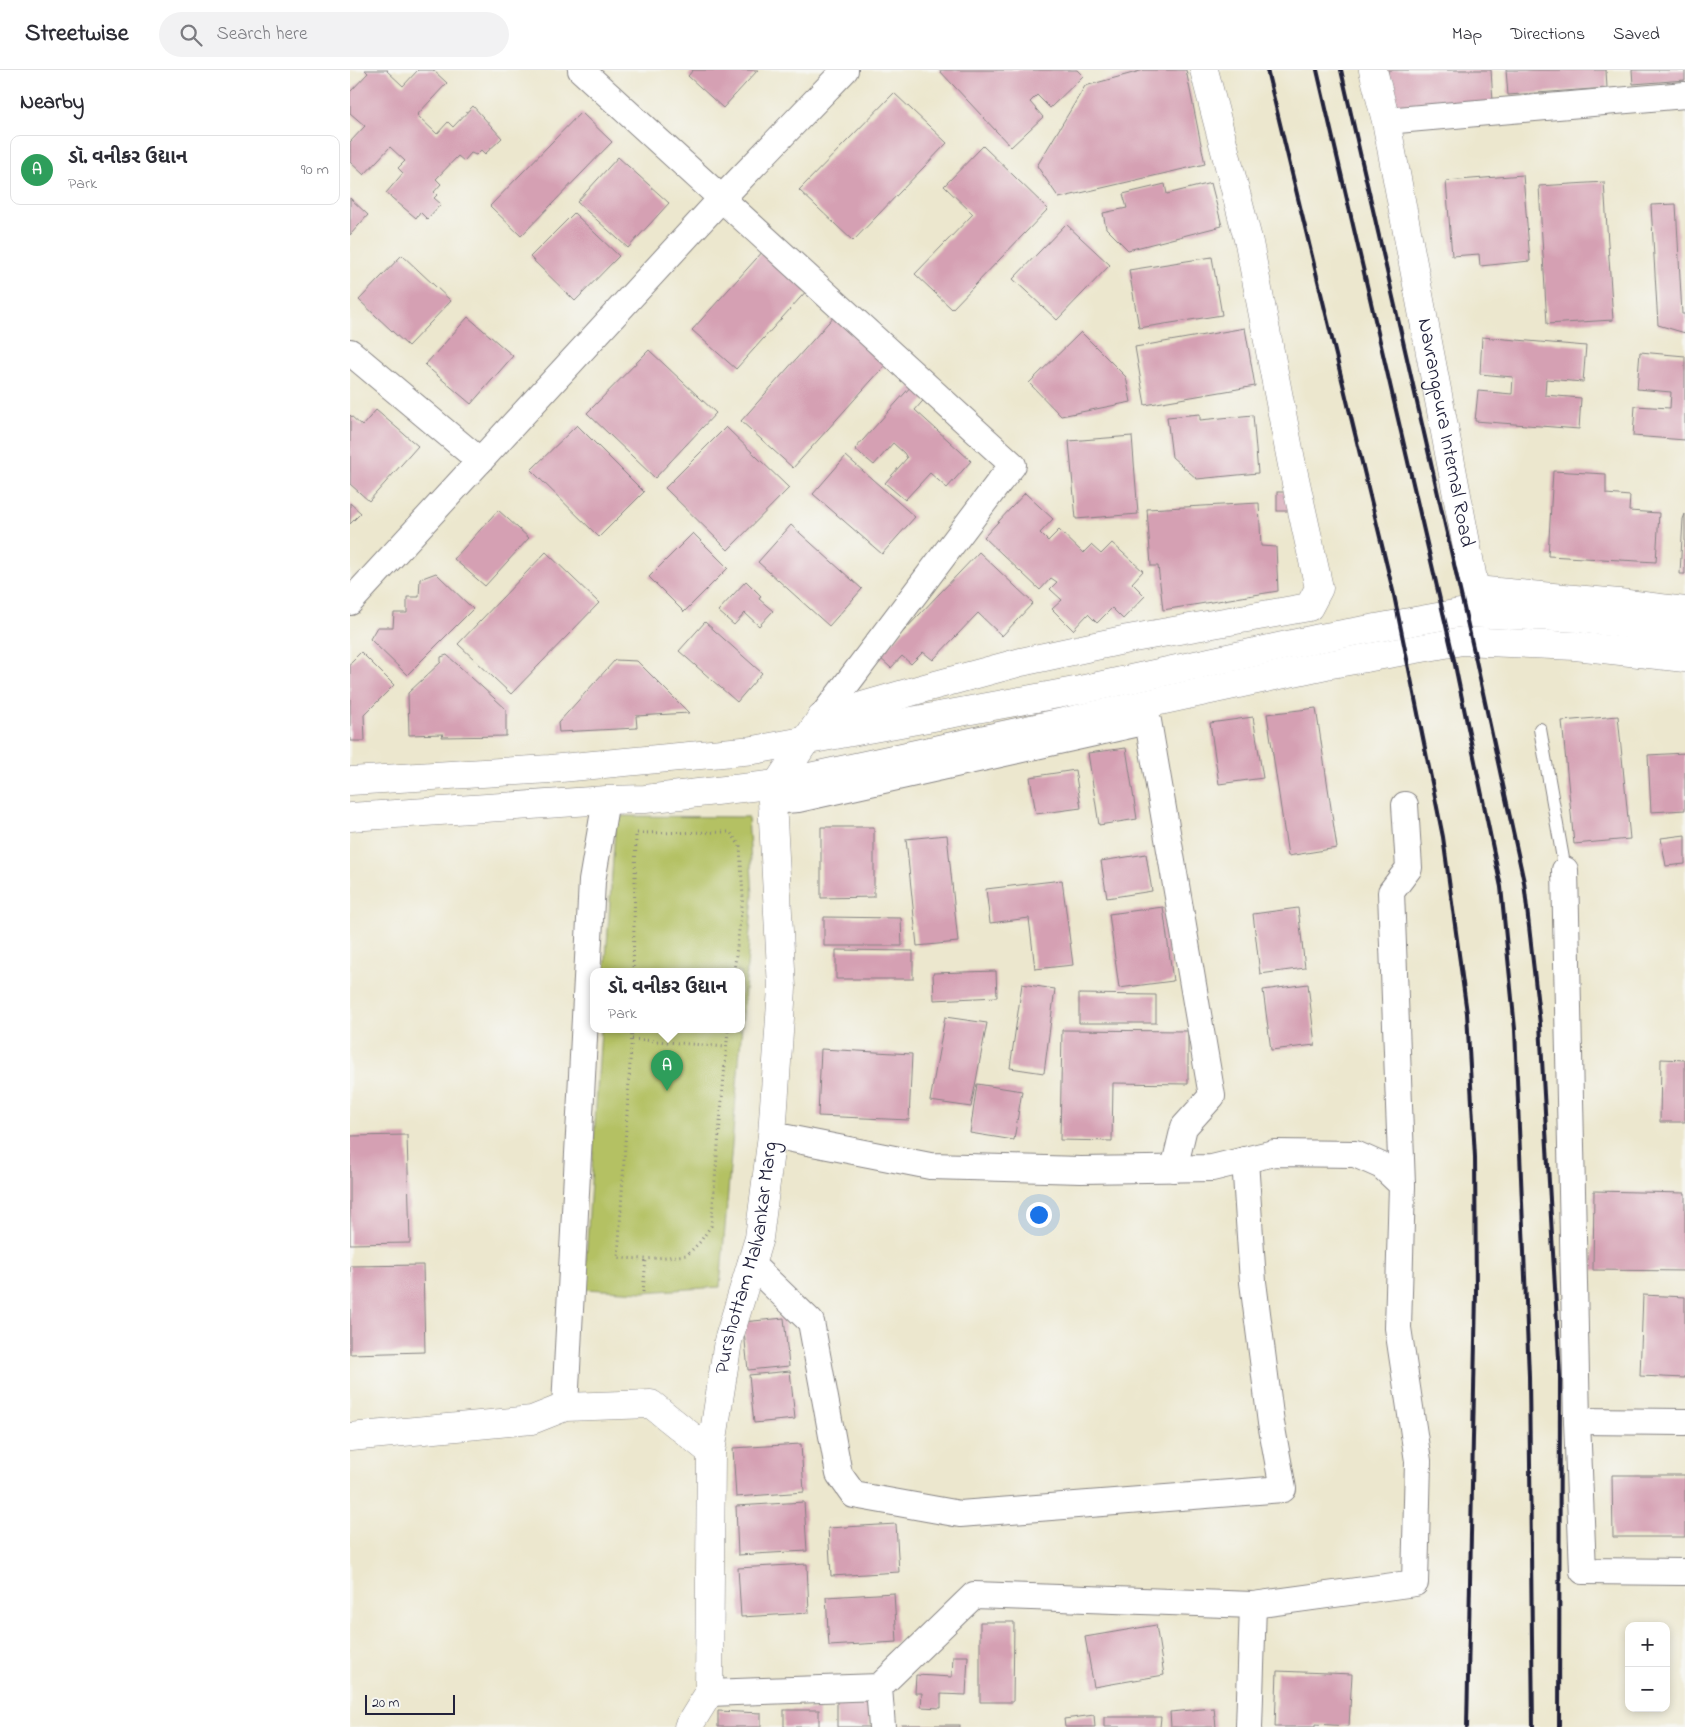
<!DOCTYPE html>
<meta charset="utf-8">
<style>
:root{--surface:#fff;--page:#f2f2f3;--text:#2b2b33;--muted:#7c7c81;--line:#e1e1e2;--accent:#ea580c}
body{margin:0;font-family:"Indie Flower","Noto Sans Gujarati",sans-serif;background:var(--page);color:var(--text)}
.controls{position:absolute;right:15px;bottom:15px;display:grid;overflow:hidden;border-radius:10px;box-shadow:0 2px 8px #0003}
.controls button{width:45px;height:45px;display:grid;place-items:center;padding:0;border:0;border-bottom:1px solid var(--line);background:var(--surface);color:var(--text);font:25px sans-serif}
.scale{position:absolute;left:15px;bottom:12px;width:90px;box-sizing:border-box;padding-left:5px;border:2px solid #22223b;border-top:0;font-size:14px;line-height:18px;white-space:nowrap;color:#22223b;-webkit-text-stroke:4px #f6f6f2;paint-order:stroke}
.you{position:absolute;left:688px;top:1144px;width:18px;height:18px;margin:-12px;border:4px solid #fff;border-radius:50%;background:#1a73e8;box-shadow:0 0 0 8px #1a73e833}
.badge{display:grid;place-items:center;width:32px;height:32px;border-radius:50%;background:var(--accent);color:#fff;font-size:16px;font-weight:700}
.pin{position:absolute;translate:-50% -41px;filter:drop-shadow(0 1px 2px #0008)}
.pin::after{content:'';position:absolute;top:26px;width:18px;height:15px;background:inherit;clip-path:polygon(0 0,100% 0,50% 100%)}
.popup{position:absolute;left:240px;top:898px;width:155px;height:65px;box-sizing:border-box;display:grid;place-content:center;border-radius:10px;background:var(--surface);filter:drop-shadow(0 1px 4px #0005);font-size:16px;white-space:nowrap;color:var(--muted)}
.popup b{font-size:19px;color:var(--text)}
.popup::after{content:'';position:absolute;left:50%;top:100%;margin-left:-10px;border:10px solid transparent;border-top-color:var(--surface)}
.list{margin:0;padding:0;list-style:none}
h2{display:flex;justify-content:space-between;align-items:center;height:65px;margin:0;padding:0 20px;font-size:21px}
h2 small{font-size:16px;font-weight:400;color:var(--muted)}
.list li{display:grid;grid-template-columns:32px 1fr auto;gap:15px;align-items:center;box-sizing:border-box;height:70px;margin:0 10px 10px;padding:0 10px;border:1px solid var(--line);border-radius:10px}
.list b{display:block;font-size:19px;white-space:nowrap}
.list p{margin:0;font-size:16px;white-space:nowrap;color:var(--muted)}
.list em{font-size:16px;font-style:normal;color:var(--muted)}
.icon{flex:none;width:28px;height:28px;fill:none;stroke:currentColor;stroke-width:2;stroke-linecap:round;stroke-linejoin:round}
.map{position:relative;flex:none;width:1335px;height:1657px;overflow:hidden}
header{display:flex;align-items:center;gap:30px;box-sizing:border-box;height:70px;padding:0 25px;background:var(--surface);border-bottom:1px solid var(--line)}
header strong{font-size:24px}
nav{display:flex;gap:28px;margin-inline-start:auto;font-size:18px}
.search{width:350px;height:45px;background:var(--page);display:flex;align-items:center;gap:12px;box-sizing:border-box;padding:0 18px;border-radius:28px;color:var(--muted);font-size:19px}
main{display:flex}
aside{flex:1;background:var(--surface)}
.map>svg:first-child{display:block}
</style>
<header>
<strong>Streetwise</strong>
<div class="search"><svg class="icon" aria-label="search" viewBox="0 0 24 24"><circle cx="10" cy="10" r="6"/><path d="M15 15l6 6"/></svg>Search here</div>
<nav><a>Map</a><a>Directions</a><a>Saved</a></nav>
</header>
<main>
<aside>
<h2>Nearby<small></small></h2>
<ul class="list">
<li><span class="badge" style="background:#2e9e5b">A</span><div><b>ડૉ. વનીકર ઉદ્યાન</b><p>Park</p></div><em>90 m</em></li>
</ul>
</aside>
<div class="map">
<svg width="1335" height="1657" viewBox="0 0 1335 1657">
<rect width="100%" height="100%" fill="#f6f6f2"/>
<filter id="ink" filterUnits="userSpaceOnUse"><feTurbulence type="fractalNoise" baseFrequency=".02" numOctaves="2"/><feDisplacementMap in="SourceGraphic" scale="10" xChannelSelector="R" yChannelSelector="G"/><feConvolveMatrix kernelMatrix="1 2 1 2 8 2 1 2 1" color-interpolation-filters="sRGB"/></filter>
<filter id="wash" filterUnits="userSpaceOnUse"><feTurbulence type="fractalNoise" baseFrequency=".0096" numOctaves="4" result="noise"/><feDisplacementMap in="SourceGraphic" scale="20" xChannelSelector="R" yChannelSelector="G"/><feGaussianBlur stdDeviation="1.12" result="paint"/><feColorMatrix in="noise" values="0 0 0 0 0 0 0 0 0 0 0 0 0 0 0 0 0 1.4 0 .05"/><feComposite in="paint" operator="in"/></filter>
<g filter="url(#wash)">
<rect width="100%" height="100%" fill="#ece7ce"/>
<path fill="#b4c164" stroke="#6b7250" d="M266,746l132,1 5,78 -33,392 -77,5 -59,-3 17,-259h140v-58h-136z"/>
<g id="blocks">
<g fill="#d5a0b3">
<path d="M15,0h23l-1,1 16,15 15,-16h15l14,13 -30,32 20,19 11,-12 5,5 20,-21 29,32 -17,16 -4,-4 -5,5 -5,-2 -7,8 -6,-5 -22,23 5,5 -7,8 3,3 -3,3 7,6 -14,15 -7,-7 -4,6 -30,-25 17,-20 -5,-5 7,-7 -15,-14 -26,28 -14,-13v-20l15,-16 -15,-13v-21l18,-19z"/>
<path d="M343,0h65l-35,38 -35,-32z"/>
<path d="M589,0h138l6,6 -33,32 -13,-13 -7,7 13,15 -32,30z"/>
<path d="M794,0h42l19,94 -146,34 -22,-32 48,-80z"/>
<path d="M1038,0h103l2,32 -102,6z"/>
<path d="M1156,0h100l1,18 -99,7z"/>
<path d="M1282,0h53v10l-52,4z"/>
<path d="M544,23l53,50 -94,98 -54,-51z"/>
<path d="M231,42l31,30 -91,94 -31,-30z"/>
<path d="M633,76l65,63 -96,100 -37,-35 58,-60 -29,-28z"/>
<path d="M268,87l51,46 -41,45 -51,-46z"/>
<path d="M1173,105l7,86 -50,5 -1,-12 -27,2 -6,-75z"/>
<path d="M1254,112l9,138 -66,4 -8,-138z"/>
<path d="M861,113l11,43 -94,24 -22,-22 -3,-15 24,-5 -4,-14 42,-10 2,10z"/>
<path d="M0,128l18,17 -18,20z"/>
<path d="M1326,134l6,110h3v19l-27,-8 -7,-120z"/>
<path d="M224,143l45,43 -44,45 -45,-44z"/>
<path d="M716,154l44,41 -53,55 -44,-41z"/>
<path d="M415,179l44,39 -73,81 -44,-39z"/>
<path d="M52,185l49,46 -43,45 -49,-46z"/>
<path d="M862,187l10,58 -83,13 -10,-58z"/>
<path d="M486,244l53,47 -96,107 -52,-47z"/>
<path d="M118,247l45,39 -42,48 -46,-39z"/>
<path d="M895,258l10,58 -110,19 -10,-58z"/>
<path d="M731,262l45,45 5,25 -70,14 -32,-33z"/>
<path d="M1132,267l104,9 -3,36 -37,-3 -1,16 36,3 -2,31 -104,-8 3,-30 34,3 1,-17 -33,-3z"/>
<path d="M299,280l67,63 -61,65 -68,-65z"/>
<path d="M1290,282l45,4v84l-52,-4 2,-30 35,2 1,-16 -34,-3z"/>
<path d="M563,314l14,12 -12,14 56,51 -24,27 -17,-15 -25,27 -20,-17 22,-25 -3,-5 -11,-10 -19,22 -19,-16z"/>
<path d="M26,340l42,36 -49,55 -19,-17v-69l12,11z"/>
<path d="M850,344v6l53,-5 5,58 -61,6 -25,-22 -5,-40z"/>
<path d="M227,355l67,67 -45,45 -68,-67z"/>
<path d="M376,357l63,61 -61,62 -63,-62z"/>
<path d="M782,366l6,78 -62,5 -7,-78z"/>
<path d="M496,386l69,61 -33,37 -69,-60z"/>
<path d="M1203,401l53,3v20l24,2 -1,15 30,2 -3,49 -108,-6z"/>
<rect x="927" y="422" width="21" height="19"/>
<path d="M675,423l28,26 -13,14 8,8 11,-11 24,23 8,-8 10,9 11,-11 31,28 -11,12 13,13 -22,23 -11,-11 -15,15 -9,-9 -15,16 -21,-21 10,-9 -12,-11 7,-7 -6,-4 -11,12 -56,-53z"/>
<path d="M0,433l11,10 -11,11z"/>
<path d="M909,433l2,43 15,1 2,44 -115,19 -5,-44h-7l-4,-57z"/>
<path d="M148,440l31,28 -44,48 -31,-27z"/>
<path d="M1335,444v60h-5l3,-55z"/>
<path d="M441,455l71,64 -33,37 -71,-64z"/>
<path d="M343,463l35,35 -44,44 -35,-35z"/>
<path d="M196,482l53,51 -88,91 -53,-50z"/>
<path d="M629,482l54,51 -31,33 -24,-23 -45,47 -10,-8 -12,12 -9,-8 -11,12 -12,-11z"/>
<path d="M86,503l37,36 -66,66 -37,-36 7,-12h16l1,-14h13v-16h12l1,-18z"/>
<path d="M396,511l15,15 -2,3 14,12 -14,15 -14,-13 -11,12 -16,-14z"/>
<path d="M355,552l57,51 -25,29 -58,-51z"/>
<path d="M11,582l33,33 -30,30 1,26h-15v-78z"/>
<path d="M97,585l59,54v27l-64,1 1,-3 -34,1 -1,-42 33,-31v-5z"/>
<path d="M265,590l22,1 52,52 -53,3 1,12 -78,4 -1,-9z"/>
<path d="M966,638l21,140 -49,8 -21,-142z"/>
<path d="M1268,646l12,123 -56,5 -12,-123z"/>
<path d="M903,647l10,61 -44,6 -9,-61z"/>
<path d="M776,678l11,71 -38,6 -11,-72z"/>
<path d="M1335,683v57l-34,2 -3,-57z"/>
<path d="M725,700l6,38 -45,6 -6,-37z"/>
<path d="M471,757h53v70l-53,1z"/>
<path d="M597,765l11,107 -41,4 -11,-107z"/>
<path d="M1335,765v29l-19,2 -5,-28z"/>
<path d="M796,784l6,37 -45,7 -6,-37z"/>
<path d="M712,810l11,85 -38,4 -6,-51 -39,5 -4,-34z"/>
<path d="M813,837l10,74 -54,7 -10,-74z"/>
<path d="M948,838l7,60 -45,6 -7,-60z"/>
<path d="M474,847l77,1 1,28h-78z"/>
<path d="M486,880l77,1v28h-77z"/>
<path d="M646,901l1,26 -63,3 -1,-27z"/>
<path d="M672,914l33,5 -11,84 -34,-5z"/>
<path d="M958,914l7,61 -44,5 -8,-60z"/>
<path d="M729,924l77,1v28h-77z"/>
<path d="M595,947l42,6 -16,84 -41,-6z"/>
<path d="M712,960l126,1v53l-75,-1 -1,58 -52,-1z"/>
<path d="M471,979l91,5 -3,66 -91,-4z"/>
<path d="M1311,989l24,1v62h-25z"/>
<path d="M627,1014l45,7 -8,49 -44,-7z"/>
<path d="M57,1065l3,108 -60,1v-108z"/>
<path d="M1244,1121l91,2v78l-92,-1z"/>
<path d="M73,1195l2,87 -75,2v-88z"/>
<path d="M1293,1225l42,2v81l-45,-2z"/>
<path d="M434,1248l5,48 -41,4 -5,-48z"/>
<path d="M440,1301l5,48 -41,4 -5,-48z"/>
<path d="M451,1374l3,48 -68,5 -3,-49z"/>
<path d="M1262,1405h73v62h-72z"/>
<path d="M454,1432l3,49 -69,4 -2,-49z"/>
<path d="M546,1454l3,48 -68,4 -3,-48z"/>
<path d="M457,1494l2,49 -68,4 -3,-49z"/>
<path d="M544,1523l3,49 -68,4 -3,-49z"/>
<path d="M630,1552h34l-1,80h-33z"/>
<path d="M806,1555l8,50 -70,12 -9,-50z"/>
<path d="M603,1586h15l-2,39 -25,-1v14l-20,-1 1,-14h-7l1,-18 36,2z"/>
<path d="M927,1601l75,3 -3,52 -34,-2v3h-40z"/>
<path d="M487,1630l33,1 -1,26h-32z"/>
<path d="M864,1638l2,19h-45l-1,-15z"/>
<rect x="434" y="1640" width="35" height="17"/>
<path d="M368,1641l43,2v14h-43z"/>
<path d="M744,1645l1,12h-30l-1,-8z"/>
<path d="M754,1647h57l-1,10h-56z"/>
<rect x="552" y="1655" width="58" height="2"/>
</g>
</g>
</g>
<g filter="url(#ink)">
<use href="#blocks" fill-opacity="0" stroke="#878484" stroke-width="1"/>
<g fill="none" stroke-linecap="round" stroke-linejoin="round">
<g stroke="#878484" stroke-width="14">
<path id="lane" d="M1190,659l25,141"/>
</g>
<g stroke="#878484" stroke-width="28">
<g id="street">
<path d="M231,0l432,395 -13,16 -179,237"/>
<path d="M1036,51l299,-26"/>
<path d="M0,282l130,109"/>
<path d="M0,532l372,-404 123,-128"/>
<path d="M422,731l26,-2 350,-78 64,375 -28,31 -10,42"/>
<path d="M1215,800l12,551 6,150 102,1"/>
<path d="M1052,1115l-11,-293 18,-24 -4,-63"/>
<path d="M401,1194l60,58 28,152 15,21 106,19 323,-25 -12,-66 -18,-141 -8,-122"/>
<path d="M215,1337l27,-526 14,-81"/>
<path d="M1227,1351l108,1"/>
<path d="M529,1617l3,40"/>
<path d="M359,1623l170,-6 95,-92 279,10 162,-22 3,-122 -20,-133 4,-143 -20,-19 -27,-12 -81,-1 -62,15 -131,2 -151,-4 -158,-31"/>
<path d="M899,1657l4,-122"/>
</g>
</g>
<g stroke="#878484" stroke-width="29">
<g id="secondary">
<path id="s1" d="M1023,0l13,51 89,469 144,13 66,8"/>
<path d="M0,711l200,-12 204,-19 326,-60 240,-52 140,-25 117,5 108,13"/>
<path d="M0,747l256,-17 39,-1 132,-15 549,-119 136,-24 113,5 110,12"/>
<path d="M0,1367l182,-17 33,-13 86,-3 60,48"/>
<path id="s2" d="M338,1657l21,-34 2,-241 17,-111 31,-103 13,-103 10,-147 -10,-187 5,-17 44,-66 100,-29 100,-27 107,-23 181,-32 10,-19 -27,-123 -43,-222 -45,-173"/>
</g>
</g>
<g stroke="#878484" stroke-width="3" stroke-dasharray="1 4" stroke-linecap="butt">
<path d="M283,902l3,-139 94,-1 10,14 3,51 -9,75"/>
<path d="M282,960l-14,228 28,1 41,-4 13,-13 11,-16 17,-196"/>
<path d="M282,969l94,8"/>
<path d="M293,1222l3,-33"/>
</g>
<use href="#lane" stroke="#fff" stroke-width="12"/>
<use href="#street" stroke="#fff" stroke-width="26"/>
<use href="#secondary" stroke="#fff" stroke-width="28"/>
<g stroke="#22223b" stroke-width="4">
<path d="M917,0l127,525 49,242 24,176 8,144 1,136 -9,434"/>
<path d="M967,0l137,590 47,227 14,142 14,347 4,351"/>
<path d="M991,0l134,586 49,226 16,142 20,352 -1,351"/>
</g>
</g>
</g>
<g text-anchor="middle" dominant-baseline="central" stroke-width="4.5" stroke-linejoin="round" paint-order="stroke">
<g font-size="21" fill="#22223b" stroke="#f6f6f2">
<text stroke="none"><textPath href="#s1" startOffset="370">Navrangpura Internal Road</textPath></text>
<text stroke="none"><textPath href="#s2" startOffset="479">Purshottam Malvankar Marg</textPath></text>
</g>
</g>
</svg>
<div class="controls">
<button>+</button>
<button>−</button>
</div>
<div class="scale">20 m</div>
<div class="you"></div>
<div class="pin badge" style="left:317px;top:1021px;background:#2e9e5b">A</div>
<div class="popup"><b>ડૉ. વનીકર ઉદ્યાન</b>Park</div>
</div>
</main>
